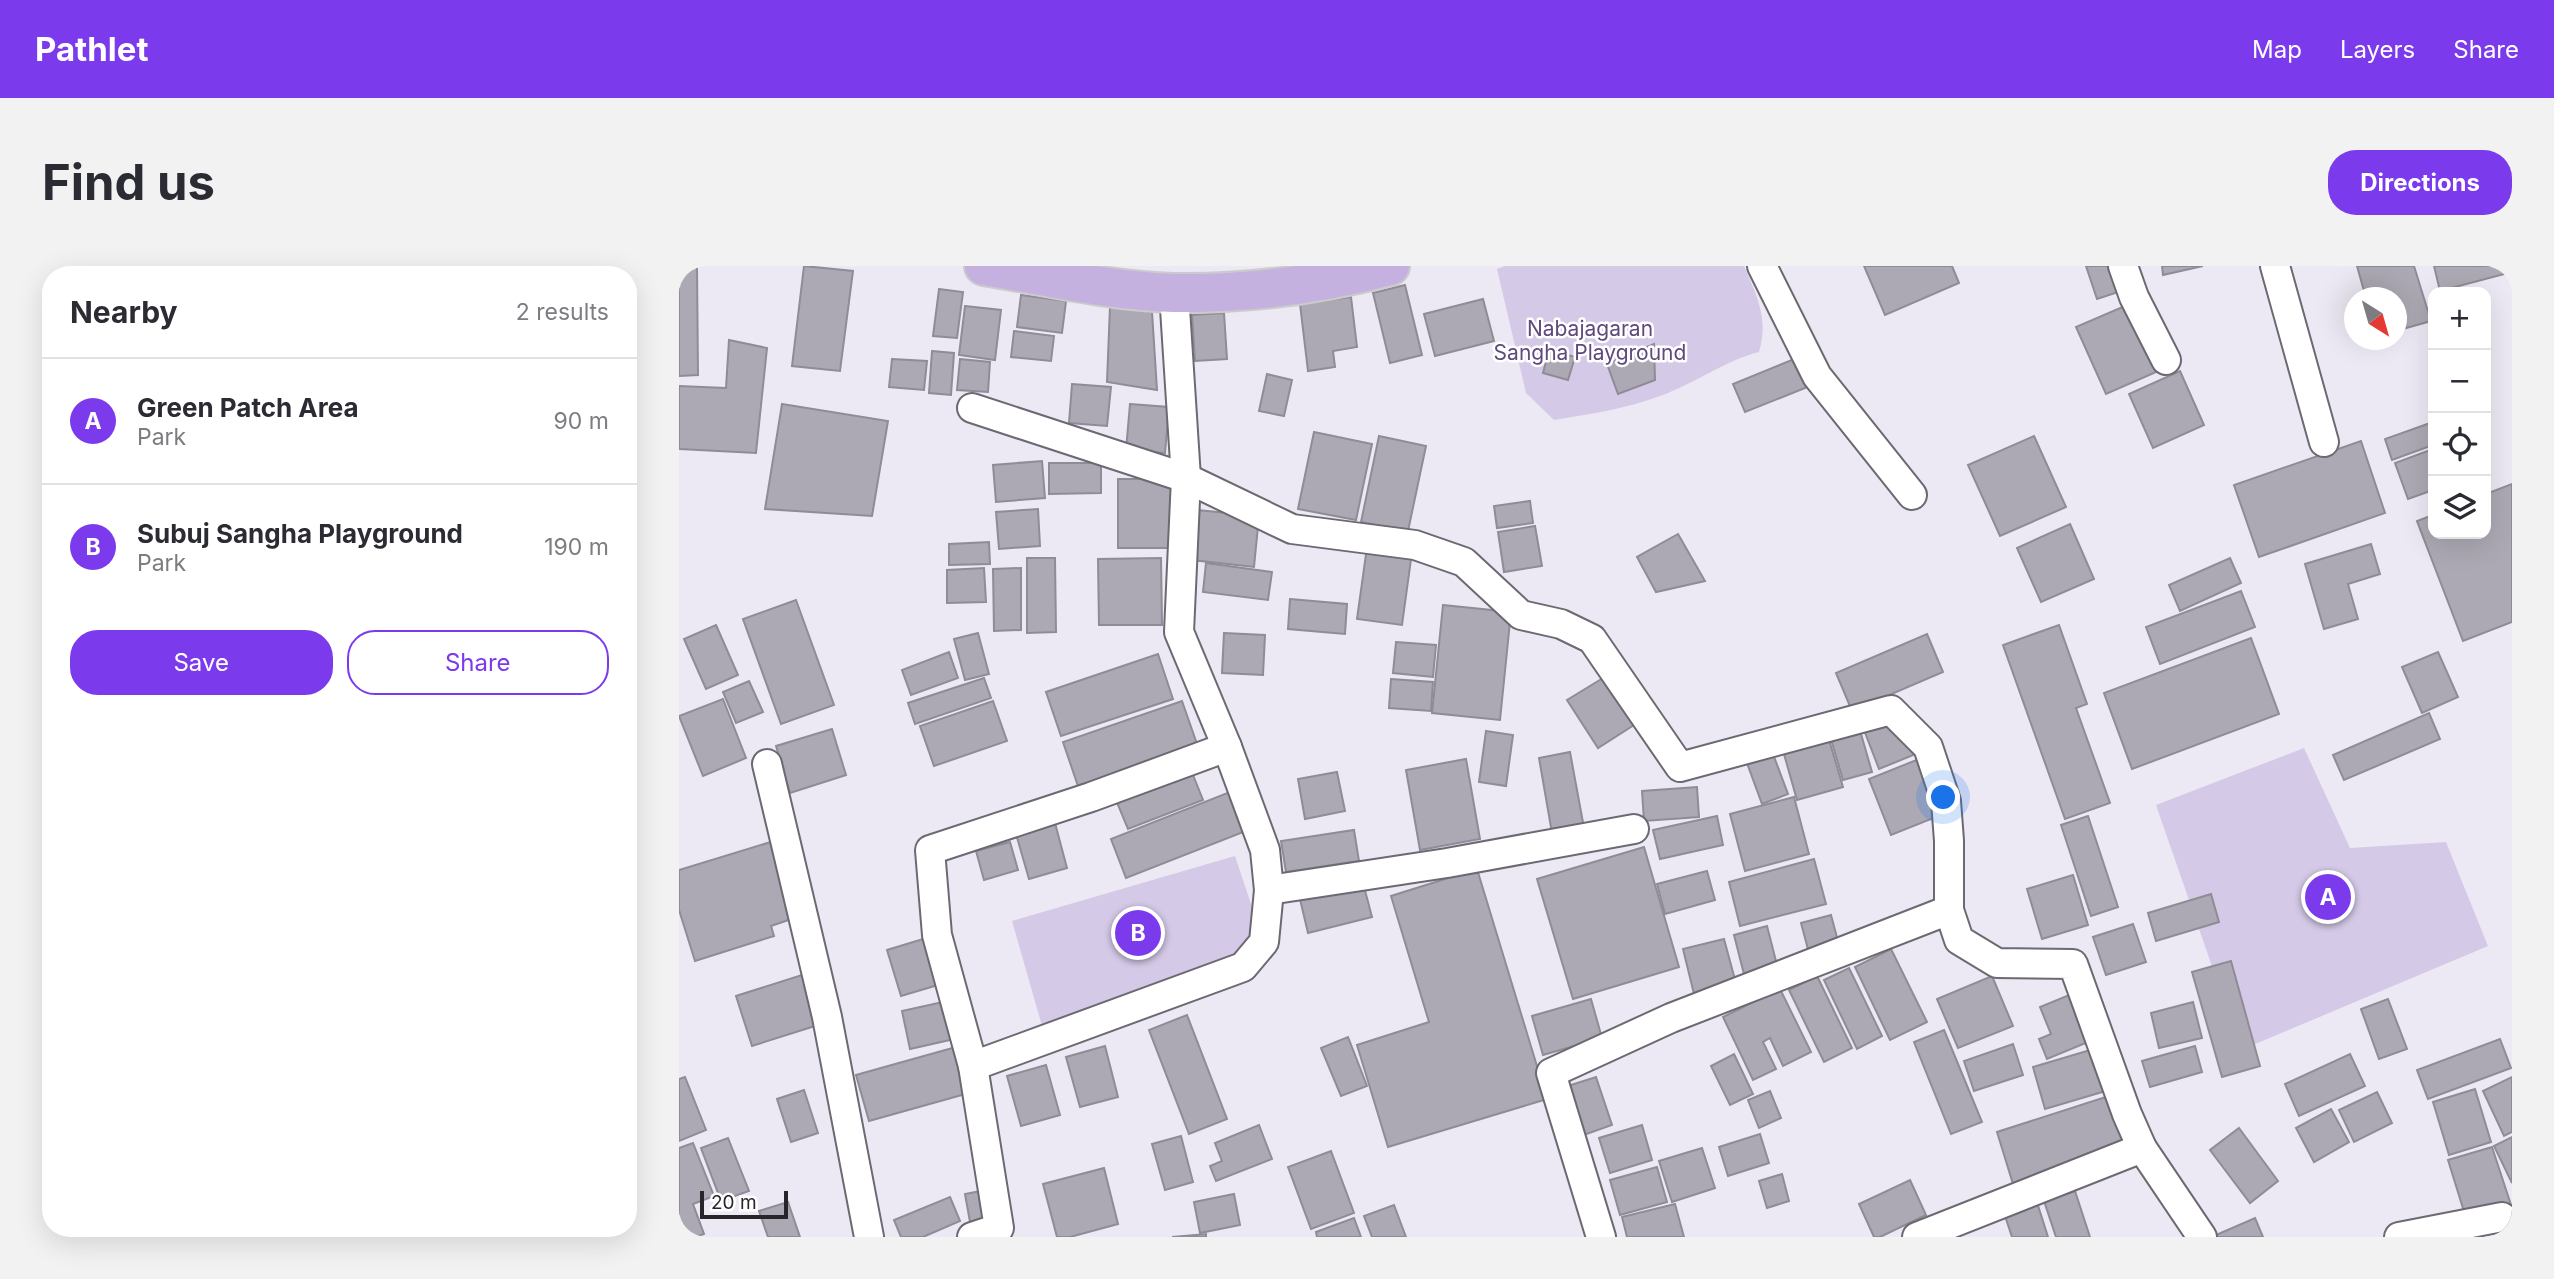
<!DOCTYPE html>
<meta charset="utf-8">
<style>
:root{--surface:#fff;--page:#f2f2f3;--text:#2b2b33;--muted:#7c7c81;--line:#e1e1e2;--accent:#7c3aed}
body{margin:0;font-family:Inter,sans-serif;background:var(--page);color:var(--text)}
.controls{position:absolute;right:21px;top:21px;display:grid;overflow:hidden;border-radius:14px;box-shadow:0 7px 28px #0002}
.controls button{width:63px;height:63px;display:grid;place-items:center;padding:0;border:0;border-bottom:2px solid var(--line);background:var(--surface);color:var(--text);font:35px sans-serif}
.compass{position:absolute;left:1665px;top:21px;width:63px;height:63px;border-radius:50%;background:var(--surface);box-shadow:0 7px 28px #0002;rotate:143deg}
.scale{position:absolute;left:21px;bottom:18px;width:88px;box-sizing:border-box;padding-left:7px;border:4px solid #272529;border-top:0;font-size:19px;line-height:24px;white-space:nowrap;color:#272529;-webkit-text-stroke:5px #fff;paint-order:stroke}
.you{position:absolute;left:1265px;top:532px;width:24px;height:24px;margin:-18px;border:5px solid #fff;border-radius:50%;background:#1a73e8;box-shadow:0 0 0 10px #1a73e833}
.badge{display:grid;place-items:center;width:46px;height:46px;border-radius:50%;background:var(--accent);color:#fff;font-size:23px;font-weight:700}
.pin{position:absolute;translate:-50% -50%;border:4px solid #fff;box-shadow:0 2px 7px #0006}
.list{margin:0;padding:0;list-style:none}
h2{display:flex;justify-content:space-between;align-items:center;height:91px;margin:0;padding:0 28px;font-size:30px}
h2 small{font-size:23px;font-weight:400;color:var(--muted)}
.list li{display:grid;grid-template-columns:46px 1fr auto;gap:21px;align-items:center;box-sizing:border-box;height:126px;padding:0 28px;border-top:2px solid var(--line)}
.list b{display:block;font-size:26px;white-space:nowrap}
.list p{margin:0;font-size:23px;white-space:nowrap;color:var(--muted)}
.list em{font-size:23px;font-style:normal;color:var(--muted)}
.actions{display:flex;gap:14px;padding:21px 28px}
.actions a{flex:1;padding:16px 0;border:2px solid var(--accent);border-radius:28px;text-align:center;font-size:24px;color:var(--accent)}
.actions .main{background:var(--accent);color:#fff}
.icon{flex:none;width:38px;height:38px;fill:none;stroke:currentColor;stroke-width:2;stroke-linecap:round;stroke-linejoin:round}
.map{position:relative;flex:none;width:1833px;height:971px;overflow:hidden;border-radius:28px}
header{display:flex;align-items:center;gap:42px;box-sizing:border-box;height:98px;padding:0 35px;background:var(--accent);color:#fff}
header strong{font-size:33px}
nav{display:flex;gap:38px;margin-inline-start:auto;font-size:24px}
.intro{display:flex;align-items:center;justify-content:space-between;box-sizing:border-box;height:168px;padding:0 42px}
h1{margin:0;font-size:49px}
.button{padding:18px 32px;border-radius:28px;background:var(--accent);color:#fff;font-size:24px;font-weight:700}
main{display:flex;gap:42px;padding:0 42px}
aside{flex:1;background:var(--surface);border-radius:28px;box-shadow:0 7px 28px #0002}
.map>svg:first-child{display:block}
</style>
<header>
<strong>Pathlet</strong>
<nav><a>Map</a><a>Layers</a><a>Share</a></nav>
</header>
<div class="intro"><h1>Find us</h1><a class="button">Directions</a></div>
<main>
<aside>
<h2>Nearby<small>2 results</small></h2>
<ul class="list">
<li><span class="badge">A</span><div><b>Green Patch Area</b><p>Park</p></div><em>90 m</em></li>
<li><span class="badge">B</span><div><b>Subuj Sangha Playground</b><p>Park</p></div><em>190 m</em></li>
</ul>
<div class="actions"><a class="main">Save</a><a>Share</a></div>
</aside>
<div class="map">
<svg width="1833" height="971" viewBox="0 0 1833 971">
<rect width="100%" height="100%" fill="#ede9f4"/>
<g fill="#d4c9e7">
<path d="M826,0h239c13,31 25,52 15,86 -35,9 -65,32 -99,44 -35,13 -70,18 -106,24l-28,-27 -29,-124z"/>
<path d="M1625,482l46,100 96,-6 42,104 -247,104 -85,-245z"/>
<path d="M556,590l30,90 -221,87 -32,-112z"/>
</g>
<g fill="#ada9b4" stroke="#8f8c96" stroke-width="2">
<path d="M0,0h18l1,109 -19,1z"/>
<path d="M125,0l49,5 -13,100 -48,-5z"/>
<path d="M1185,0h88l7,17 -74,32z"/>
<path d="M1407,0h34l7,23 -30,10z"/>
<path d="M1483,0h41l-40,9z"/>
<path d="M1678,0h57l17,55 -35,10v-33h-30z"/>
<path d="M1755,0h78v6l-72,19z"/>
<path d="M726,19l17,70 -32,8 -17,-70z"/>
<path d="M260,23l24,3 -6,46 -24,-2z"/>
<path d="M342,29l45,6 -4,32 -45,-6z"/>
<path d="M672,31l6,50 -24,4 2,16 -27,4 -8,-67z"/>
<path d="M804,33l11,42 -59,15 -11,-42z"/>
<path d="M1455,36l29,67 -57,25 -30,-67z"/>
<path d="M286,40l36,4 -6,50 -36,-5z"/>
<path d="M431,40l42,6 5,78 -50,-8z"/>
<path d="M545,47l3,46 -32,2 -3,-46z"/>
<path d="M335,65l40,5 -3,25 -40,-4z"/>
<path d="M50,74l38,8 -11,105 -77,-4v-63l47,2z"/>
<path d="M975,78l1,36 -37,14 -11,-30z"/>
<path d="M870,84l26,7 -7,23 -25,-7z"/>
<path d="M253,85l22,2 -3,42 -22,-2z"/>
<path d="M1125,89l11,29 -70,28 -12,-28z"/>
<path d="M213,93l35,2 -3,29 -35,-3z"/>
<path d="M281,93l30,3 -2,30 -31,-2z"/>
<path d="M1501,105l24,54 -51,23 -24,-54z"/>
<path d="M588,108l25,6 -8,36 -25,-5z"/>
<path d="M393,118l39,3 -4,39 -38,-3z"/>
<path d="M103,138l106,17 -16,95 -107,-7z"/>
<path d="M451,138l39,3 -4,46 -39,-3z"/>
<path d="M1754,156v23l-41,15 -7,-21z"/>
<path d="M635,166l58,12 -16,76 -58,-11z"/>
<path d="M700,170l47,10 -18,85 -47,-9z"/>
<path d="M1355,170l32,71 -66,29 -32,-71z"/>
<path d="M1682,175l24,72 -126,44 -25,-72z"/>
<path d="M1754,183v41l-25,9 -13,-36z"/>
<path d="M363,195l3,37 -49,4 -3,-37z"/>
<path d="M370,197h52v30l-52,1z"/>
<path d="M439,213h57l-1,69h-56z"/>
<path d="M1833,218v138l-49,19 -46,-120 16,-6v19h53v-40z"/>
<path d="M851,235l3,22 -36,5 -3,-22z"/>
<path d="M359,243l2,37 -41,3 -3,-37z"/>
<path d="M518,244l62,6 -5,51 -62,-7z"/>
<path d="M1391,258l24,55 -53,23 -24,-54z"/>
<path d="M856,260l7,40 -38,6 -6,-40z"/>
<path d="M999,268l27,47 -49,11 -19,-35z"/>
<path d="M310,276l1,22 -41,1v-21z"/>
<path d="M1692,278l9,30 -32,10 10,35 -34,10 -19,-65z"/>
<path d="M688,281l45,5 -10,73 -45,-6z"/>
<path d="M348,292h28l1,74 -29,1z"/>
<path d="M482,292l1,67h-63l-1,-66z"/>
<path d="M1551,292l11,25 -61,28 -11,-26z"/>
<path d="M527,297l66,9 -4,28 -65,-8z"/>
<path d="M305,302l2,34 -39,1v-33z"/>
<path d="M342,302v62l-27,1 -1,-62z"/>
<path d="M1562,325l14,36 -95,37 -14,-37z"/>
<path d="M611,333l57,5 -2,30 -57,-5z"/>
<path d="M117,334l38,105 -53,19 -38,-105z"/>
<path d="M764,339l68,7 -11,108 -68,-7z"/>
<path d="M37,359l22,50 -32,14 -22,-50z"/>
<path d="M1380,359l28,79 -11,4 34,95 -45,16 -62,-174z"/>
<path d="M299,367l11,41 -24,6 -11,-41z"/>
<path d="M545,367l41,2 -2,40 -41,-2z"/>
<path d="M1248,368l16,38 -91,39 -16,-38z"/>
<path d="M1572,372l28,76 -147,55 -28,-76z"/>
<path d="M717,376l40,3 -3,32 -40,-4z"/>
<path d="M270,386l9,26 -47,17 -9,-25z"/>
<path d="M1759,386l20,45 -36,16 -20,-46z"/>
<path d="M479,388l15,45 -112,37 -15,-44z"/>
<path d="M305,412l7,20 -76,26 -7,-21z"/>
<path d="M924,412l31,47 -36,23 -31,-48z"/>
<path d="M712,413l42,3 -2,29 -42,-3z"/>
<path d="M70,415l14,31 -27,11 -13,-31z"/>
<path d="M44,433l23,59 -43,18 -24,-60z"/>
<path d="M314,435l14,40 -73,25 -14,-40z"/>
<path d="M503,435l16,46 -119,42 -16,-47z"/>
<path d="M1750,447l11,26 -96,41 -11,-25z"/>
<path d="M1207,457l37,28 -44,18 -15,-39z"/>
<path d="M1180,461l13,45 -29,8 -13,-44z"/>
<path d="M153,463l14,46 -56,18 -14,-47z"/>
<path d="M807,465l27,4 -7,51 -27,-4z"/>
<path d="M1148,467l16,54 -46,13 -15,-53z"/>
<path d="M1091,480l18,48 -26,10 -18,-49z"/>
<path d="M891,486l14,76 -32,5 -13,-75z"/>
<path d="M787,493l14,80 -60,11 -14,-80z"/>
<path d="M1240,493l22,56 -50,20 -22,-56z"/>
<path d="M512,504l12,30 -75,29 -12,-29z"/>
<path d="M658,506l8,39 -40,8 -7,-40z"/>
<path d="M1018,521l2,30 -55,4 -2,-30z"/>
<path d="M556,524l16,39 -125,49 -15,-39z"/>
<path d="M1115,531l15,57 -64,17 -15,-57z"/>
<path d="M1038,550l6,29 -63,14 -7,-29z"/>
<path d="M1409,550l30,91 -27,9 -30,-91z"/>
<path d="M376,557l12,45 -38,11 -13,-45z"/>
<path d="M675,564l5,31 -73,11 -5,-31z"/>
<path d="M95,575l23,76 -26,9 3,10 -79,25 -16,-51v-40z"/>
<path d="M331,576l8,28 -34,10 -8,-29z"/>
<path d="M965,581l35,120 -106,32 -36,-120z"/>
<path d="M1135,593l12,45 -86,22 -11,-44z"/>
<path d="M798,603l70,230 -159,48 -31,-102 72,-23 -38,-126z"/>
<path d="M1028,605l8,29 -50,14 -8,-30z"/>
<path d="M1394,609l15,50 -46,14 -15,-50z"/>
<path d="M683,613l10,38 -64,16 -9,-38z"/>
<path d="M1532,628l8,28 -63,19 -8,-28z"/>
<path d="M1152,649l8,30 -30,8 -8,-30z"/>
<path d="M1454,658l13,38 -40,13 -13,-38z"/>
<path d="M1088,660l12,47 -33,9 -12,-47z"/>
<path d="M254,670l15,46 -47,14 -14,-46z"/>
<path d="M1045,673l13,48 -42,11 -12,-49z"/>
<path d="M1212,683l36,73 -37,18 -35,-73z"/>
<path d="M1552,695l29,105 -38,11 -30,-105z"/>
<path d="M1170,702l33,68 -25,13 -33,-69z"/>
<path d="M123,709l16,50 -66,21 -16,-50z"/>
<path d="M1138,710l35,72 -28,14 -35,-72z"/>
<path d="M1313,710l21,50 -55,22 -21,-49z"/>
<path d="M1101,723l31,63 -28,14 -13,-28 -7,4 13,27 -23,11 -30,-63z"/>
<path d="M1395,727l19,47 -46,19 -8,-20 12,-5 -11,-27z"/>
<path d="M912,733l11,39 -59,17 -11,-39z"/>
<path d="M1709,733l19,50 -28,10 -18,-50z"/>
<path d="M273,734l7,38 -49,11 -8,-38z"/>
<path d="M1514,736l9,36 -43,10 -8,-35z"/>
<path d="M508,749l40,104 -38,15 -40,-104z"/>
<path d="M1265,764l38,92 -31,12 -37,-92z"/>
<path d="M669,771l19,49 -26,10 -20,-48z"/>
<path d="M1821,773l11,29 -83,31 -11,-29z"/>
<path d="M1334,778l10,31 -49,16 -10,-30z"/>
<path d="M426,780l13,51 -38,10 -14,-50z"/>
<path d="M1516,780l7,26 -52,15 -8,-26z"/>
<path d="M277,781l13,46 -100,28 -13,-46z"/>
<path d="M1418,782l12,42 -64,19 -12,-42z"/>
<path d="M1055,788l19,40 -23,11 -19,-39z"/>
<path d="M1671,788l15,32 -66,30 -14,-32z"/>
<path d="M367,799l14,50 -39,11 -14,-50z"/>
<path d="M6,811l21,53 -27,11v-62z"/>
<path d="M917,811l16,48 -31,11 -16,-49z"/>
<path d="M1833,811v55l-8,4 -21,-45z"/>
<path d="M1796,823l16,53 -42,13 -16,-53z"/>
<path d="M125,824l14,43 -27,9 -14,-43z"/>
<path d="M1091,825l11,27 -22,10 -11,-28z"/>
<path d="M1698,826l15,31 -38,19 -15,-32z"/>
<path d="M1436,828l16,52 -118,38 -16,-52z"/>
<path d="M1652,843l18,33 -35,20 -18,-34z"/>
<path d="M580,859l13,34 -56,22 -6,-15 12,-5 -7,-18z"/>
<path d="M963,859l10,35 -42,13 -11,-35z"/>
<path d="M1560,862l39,53 -28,22 -40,-53z"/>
<path d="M1081,868l9,29 -41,13 -9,-29z"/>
<path d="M502,870l12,46 -28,8 -13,-46z"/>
<path d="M1833,871v46l-18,-37z"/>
<path d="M49,872l21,53 -28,10 -20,-53z"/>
<path d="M14,877l21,53 -21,8 11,30 -8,3h-17v-89z"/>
<path d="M1813,881l19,58 -45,13 -18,-58z"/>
<path d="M1023,882l13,40 -43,14 -13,-41z"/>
<path d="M652,885l23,62 -43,16 -23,-62z"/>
<path d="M978,901l10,35 -47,13 -10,-35z"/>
<path d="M425,902l14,56 -48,13h-13l-14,-53z"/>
<path d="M1103,908l7,27 -22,7 -8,-27z"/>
<path d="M1231,914l16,35 -46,22h-6l-15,-33z"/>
<path d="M307,924l8,25 -24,7 -5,-28z"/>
<path d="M1396,925l15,46h-34l-12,-36z"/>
<path d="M555,928l6,31 -40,8 -6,-31z"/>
<path d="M1356,930l13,41h-36l-10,-30z"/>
<path d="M271,931l10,24 -37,16h-22l-7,-17z"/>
<path d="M109,936l12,35h-32l-9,-26z"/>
<path d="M996,938l9,33h-57l-5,-20z"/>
<path d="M715,939l12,32h-34l-8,-21z"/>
<path d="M675,952l7,19h-44l-1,-5z"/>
<path d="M1576,952l8,19h-46l-1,-2z"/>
<path d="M527,968v3h-34z"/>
</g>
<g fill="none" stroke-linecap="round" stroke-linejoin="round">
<g stroke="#6d6972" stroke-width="32">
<g id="street">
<path d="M1083,0l55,110 95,119"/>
<path d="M1444,0l11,31 32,63"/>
<path d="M1596,0l49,176"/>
<path d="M293,142l214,70 106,51 123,16 49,17 57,53 40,9 31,15 88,128 211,-57 37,37 18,54 3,40v69l10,30 38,23 76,1 54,150 15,34 60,89"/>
<path d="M88,498l60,253 42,220"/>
<path d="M590,624l178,-27 187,-34"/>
<path d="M294,800l270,-99 21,-25 5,-52 -4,-40 -38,-103 -48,-115 7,-154 -12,-185"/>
<path d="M293,971l27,-9 -26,-162 -36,-131 -7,-85 161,-53 136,-50"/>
<path d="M922,971l-50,-164 120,-55 278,-108"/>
<path d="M1238,971l225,-89"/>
<path d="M1720,971l103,-20"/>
</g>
</g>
<g stroke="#cbcbcc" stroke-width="42">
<path id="primary" d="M305,0c62,10 126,25 189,27 73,1 146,-8 217,-27"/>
</g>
<use href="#street" stroke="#fff" stroke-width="28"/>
<use href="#primary" stroke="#c4b1df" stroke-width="38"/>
</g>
<g text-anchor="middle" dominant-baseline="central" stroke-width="5" stroke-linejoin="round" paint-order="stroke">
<g font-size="21" fill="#604a7d" stroke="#fff">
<text x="911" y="62">Nabajagaran<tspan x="911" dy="24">Sangha Playground</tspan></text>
</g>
</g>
</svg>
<div class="controls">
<button>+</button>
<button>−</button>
<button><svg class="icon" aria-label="locate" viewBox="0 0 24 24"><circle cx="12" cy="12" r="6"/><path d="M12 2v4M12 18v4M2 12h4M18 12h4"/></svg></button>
<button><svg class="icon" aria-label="layers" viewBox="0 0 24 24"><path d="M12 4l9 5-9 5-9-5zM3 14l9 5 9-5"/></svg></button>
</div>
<svg class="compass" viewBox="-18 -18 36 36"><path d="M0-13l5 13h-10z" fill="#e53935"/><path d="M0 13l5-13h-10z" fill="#7c7c81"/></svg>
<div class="scale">20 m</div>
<div class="you"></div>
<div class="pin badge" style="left:1649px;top:631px">A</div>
<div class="pin badge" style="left:459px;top:667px">B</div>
</div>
</main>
